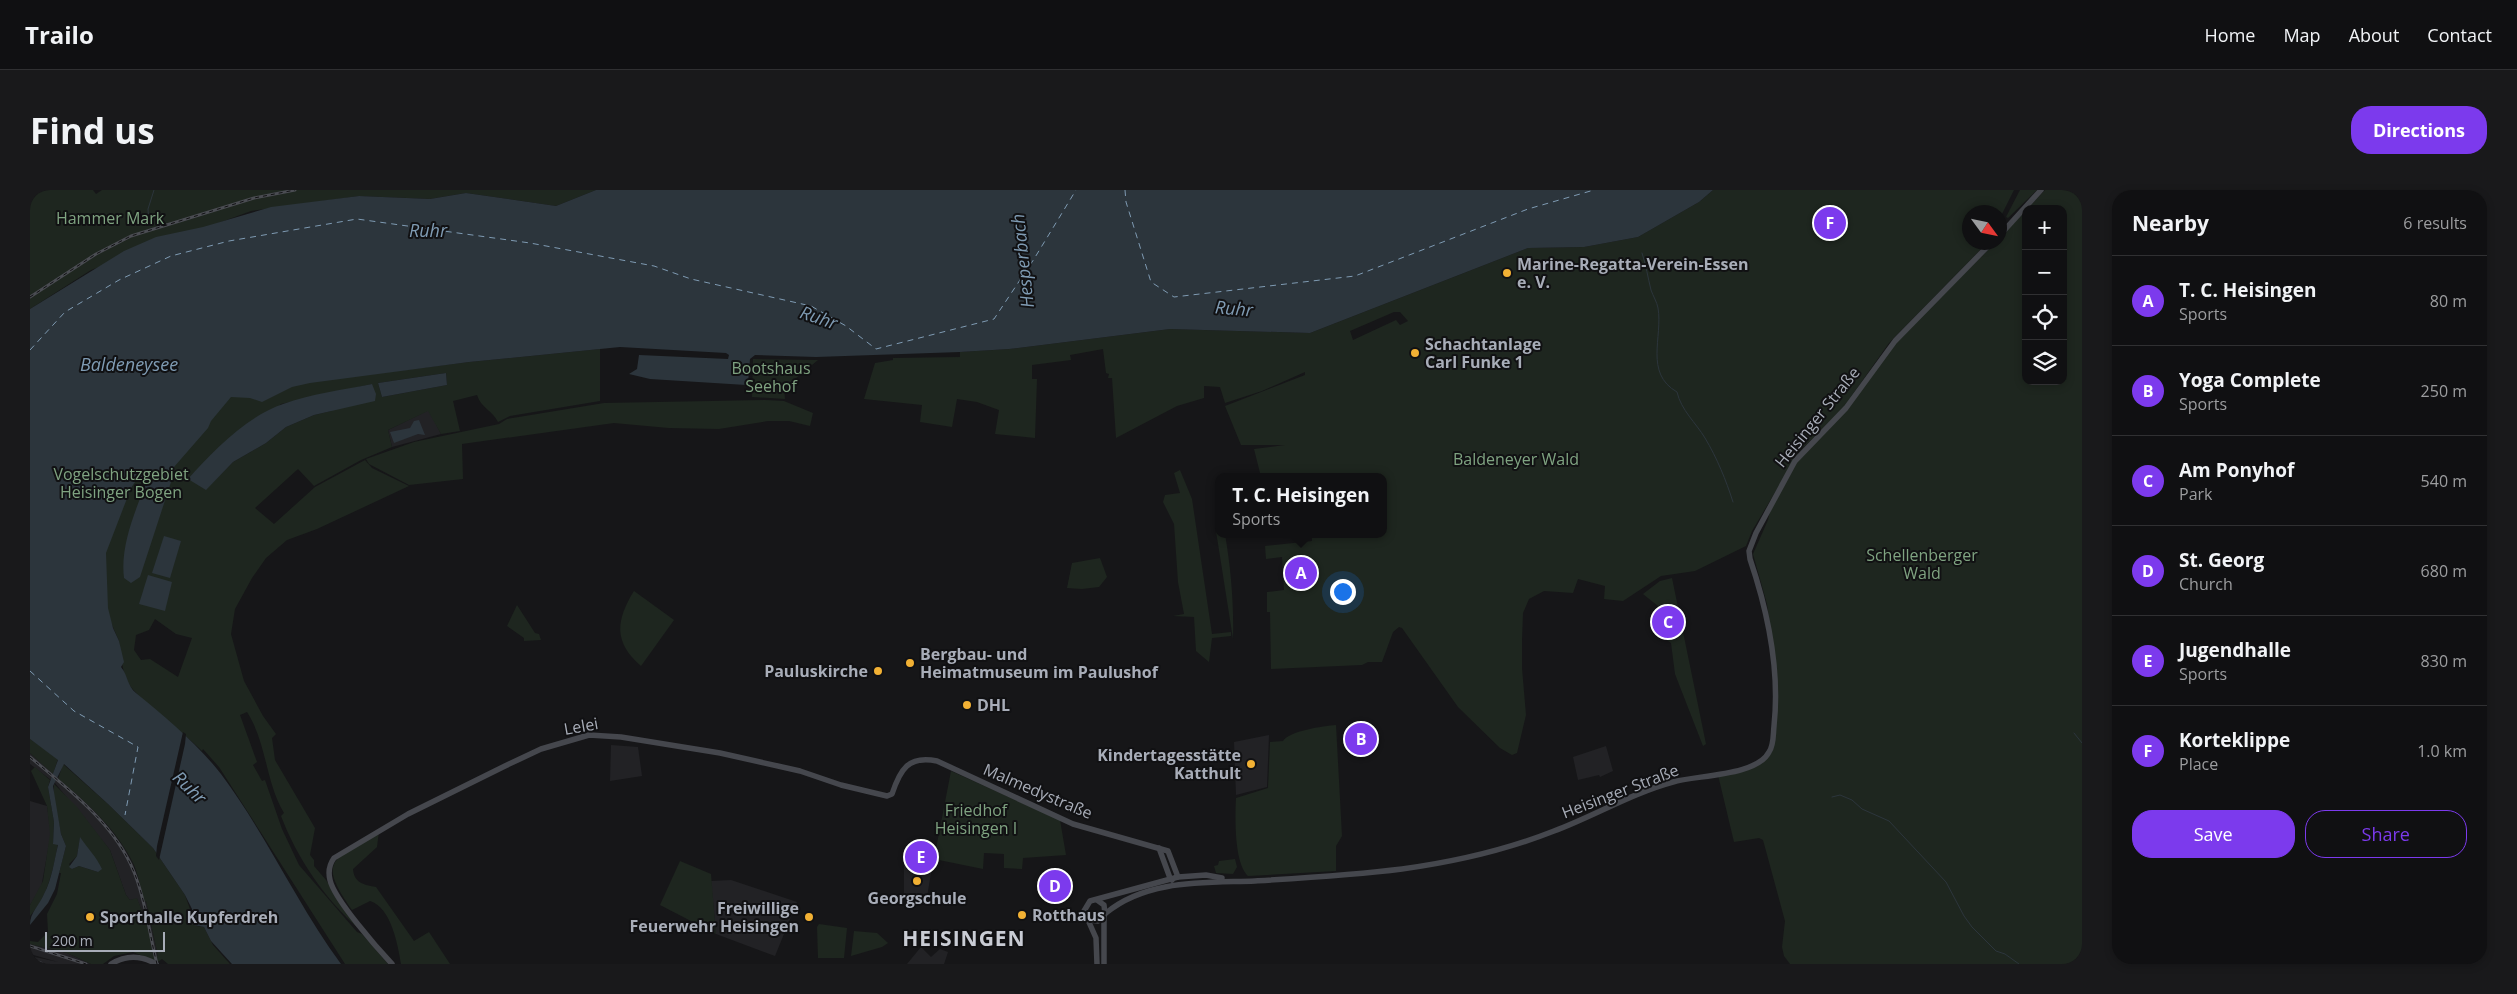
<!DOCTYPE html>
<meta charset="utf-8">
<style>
:root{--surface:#101012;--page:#19191b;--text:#f1f3f6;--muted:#9c9d9f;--line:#303032;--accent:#7c3aed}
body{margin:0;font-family:"Open Sans",sans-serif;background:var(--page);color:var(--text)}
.controls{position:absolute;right:15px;top:15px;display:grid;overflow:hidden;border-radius:10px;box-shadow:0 2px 8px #0003}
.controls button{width:45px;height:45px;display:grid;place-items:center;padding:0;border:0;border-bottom:1px solid var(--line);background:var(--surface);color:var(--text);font:25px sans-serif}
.compass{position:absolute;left:1932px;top:15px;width:45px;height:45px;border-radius:50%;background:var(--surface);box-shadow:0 2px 8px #0003;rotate:123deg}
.scale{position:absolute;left:15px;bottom:12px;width:120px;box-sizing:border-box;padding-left:5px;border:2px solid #a8adb8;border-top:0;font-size:14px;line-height:18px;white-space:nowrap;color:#a8adb8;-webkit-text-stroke:4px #111113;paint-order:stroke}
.you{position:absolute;left:1312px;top:401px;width:18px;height:18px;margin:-12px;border:4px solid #fff;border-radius:50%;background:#1a73e8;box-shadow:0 0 0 8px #1a73e833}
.badge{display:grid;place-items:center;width:32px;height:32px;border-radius:50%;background:var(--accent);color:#fff;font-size:16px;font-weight:700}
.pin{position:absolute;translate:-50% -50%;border:2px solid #fff;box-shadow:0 1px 5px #0006}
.popup{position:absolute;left:1185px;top:283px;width:172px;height:65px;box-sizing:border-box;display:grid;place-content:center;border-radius:10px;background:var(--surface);filter:drop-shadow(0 1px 4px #0005);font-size:16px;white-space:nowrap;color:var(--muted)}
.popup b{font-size:19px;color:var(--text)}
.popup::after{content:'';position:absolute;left:50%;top:100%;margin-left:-10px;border:10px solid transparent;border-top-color:var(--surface)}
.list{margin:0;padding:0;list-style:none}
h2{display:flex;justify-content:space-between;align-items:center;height:65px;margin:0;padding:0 20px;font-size:21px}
h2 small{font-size:16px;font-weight:400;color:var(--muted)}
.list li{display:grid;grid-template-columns:32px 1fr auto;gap:15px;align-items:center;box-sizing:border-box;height:90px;padding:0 20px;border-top:1px solid var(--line)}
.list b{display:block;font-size:19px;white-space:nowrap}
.list p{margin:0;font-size:16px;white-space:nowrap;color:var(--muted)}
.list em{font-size:16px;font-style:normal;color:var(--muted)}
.actions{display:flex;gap:10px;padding:15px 20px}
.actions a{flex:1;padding:11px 0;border:1px solid var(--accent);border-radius:20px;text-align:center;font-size:18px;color:var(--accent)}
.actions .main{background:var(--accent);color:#fff}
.icon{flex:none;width:28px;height:28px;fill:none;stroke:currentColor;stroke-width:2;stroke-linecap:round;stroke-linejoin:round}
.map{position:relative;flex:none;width:2052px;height:774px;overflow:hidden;border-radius:20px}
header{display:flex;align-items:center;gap:30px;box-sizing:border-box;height:70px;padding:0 25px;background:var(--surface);border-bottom:1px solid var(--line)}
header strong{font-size:24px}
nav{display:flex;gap:28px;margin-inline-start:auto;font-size:18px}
.intro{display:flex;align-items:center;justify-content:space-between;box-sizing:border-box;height:120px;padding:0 30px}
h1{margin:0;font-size:35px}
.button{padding:12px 22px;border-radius:20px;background:var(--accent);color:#fff;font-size:18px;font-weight:700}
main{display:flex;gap:30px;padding:0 30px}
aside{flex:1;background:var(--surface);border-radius:20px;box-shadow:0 2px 8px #0003}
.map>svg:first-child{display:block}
</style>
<header>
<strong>Trailo</strong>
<nav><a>Home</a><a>Map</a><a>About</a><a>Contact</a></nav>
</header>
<div class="intro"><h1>Find us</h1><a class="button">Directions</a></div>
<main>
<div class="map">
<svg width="2052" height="774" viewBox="0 0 2052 774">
<rect width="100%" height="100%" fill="#161618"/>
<g fill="#222225">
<path d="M399,220l12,24 -49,13 -4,-17z"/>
<path d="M1239,545l-2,52 -31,8 -2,-53z"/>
<path d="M581,555l27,2 4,29 -32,5z"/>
<path d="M1576,556l7,25 -13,6 -1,-2 -21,5 -5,-23z"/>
<path d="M0,563l50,43 43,50 10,18 11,38 2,-1 12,55 -5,-2 -5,-27 -11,-28 -7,1 -4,-5 -16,-45 -55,-67 -25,-19z"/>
<path d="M0,611l17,5 4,28 -10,54 -11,17z"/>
<path d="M903,659v10l5,1 -1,7h-5l-5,30 -23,-3v-45z"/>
<path d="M701,690l66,22 -22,54 -59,-22 -5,-53z"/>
<path d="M0,754l37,9 24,11h-61v-8l28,6 -28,-8z"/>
<path d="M891,757l10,10 9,-8 8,3 -4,12h-37z"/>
</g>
<g fill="#1e261f" fill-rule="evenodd">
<path d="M0,0h63l3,4 6,-4h494l-40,16 -90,-13 -36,6 -71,-3 -108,15 -160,59 -61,39z"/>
<path d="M1683,0h301l-14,28v-6h-30v30l17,1 -98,100 -46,65 -44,44 -47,79 -6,15 -51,25 -34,5 -38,25 -19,-2 1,-13 -27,-7 -5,14 -29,-2 -15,8 -6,14 -1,27v28l4,47 -9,38 -5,2 -12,-7 -42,-41 -56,-79 -3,-1 -6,5 -11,30h-14l-6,3 -91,4 -1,-57h-3v-20l17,-2 -2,-33 -16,2 -1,-13 47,-5v-7h72v-57h-123l-7,-28 31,-4h-44l-16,-39 80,-31v-3l-43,19 -37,12 -5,-16 -16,-1v12l-27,8 -61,32 -4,-60h-4l1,-4 -3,-1 -3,-24 -33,6 1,5 -39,5v14h5l-2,59 -40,-4 4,-24 -22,-8 -20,-3 -5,28 -32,-5 2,-17 -58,-6 11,-36 18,-3v-2l67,-1v-5l49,-3 161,-20 140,4 218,-85 56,-1 54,-10 61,-35zM1364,122h6l8,9 -8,4 -4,-5 -43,20 -3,-9z"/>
<path d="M1990,0h17l-29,28 -2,-1z"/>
<path d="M2015,0h37v774h-292l-6,-8 -2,-9 3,-26 -22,-81 -4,-2 -25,4 -16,-67 38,-11 16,-18 2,-91 -7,-51 -14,-50 15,-34 2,-9 26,-49 102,-122 97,-97 5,-1v-4l26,-28v171h37v-172h-36z"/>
<path d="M570,159v52l-90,15 -12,6c-5,-11 -17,-14 -21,-27l-24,6 7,30 -19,3 -13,-23 -40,19 4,17 -31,13 -47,26 -16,-17 -43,39 19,16 41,-37 50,-27 7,8 37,18 -92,43 -30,11 -21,18 -14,20 -17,31 -4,25 13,47 19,35 13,18 -4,4 3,22 40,68 -5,27 4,5v6l12,14 32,48c-34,-30 -61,-70 -77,-112l3,-3c-19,-32 -17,-70 -37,-101l-7,3 17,47 -4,3 9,16 3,-1 17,49 17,36 58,67 5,2 26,30h-43l-126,-197 -16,-18 -1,2c-16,-17 -70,-55 -76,-72 -4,-12 -6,-24 -7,-38l-64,-148 80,-90 334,-41zM416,183l1,12 -65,12 -4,-14zM342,194l-41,27 -17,4 -28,12 -20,16 -33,19 -27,27 75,-85zM125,429l21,15 16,4 -14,39 -28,-18 -9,1 -7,-10 2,-15 13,-5z"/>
<path d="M723,169l65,1 -34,28 1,11 -33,-2z"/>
<path d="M735,210l19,1 29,12 -3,13 -21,-5h-21l-49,8 -50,-1 -55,-5 -152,21 1,35 -54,6 -40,-21 -3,-5 48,-17 85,-18 8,-5 97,-16z"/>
<path d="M1150,280l12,29 20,135 19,-2v4l-19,2 -3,24 -13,-11 -2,-34 -21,-1 11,-2 -6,-32 -4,-58 -11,-22 2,-7 15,-2 -6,-20z"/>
<path d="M1186,312l2,7v25h7c6,35 9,70 8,105l-17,-108z"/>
<path d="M1070,368l7,19 -8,10 -17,2 -15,-1 5,-25z"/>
<path d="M1642,388l34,166 -3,2 -28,-72 -4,-31 -8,-6 -5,-31 -15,-12 17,-13z"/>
<path d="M604,401l40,29 -33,46c-28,-24 -25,-46 -7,-75z"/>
<path d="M487,415l18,28 4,1 2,6 -17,1v-3l-17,-12z"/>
<path d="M1306,535l6,111 -6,10v25l-88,5c-14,-13 -13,-59 -12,-78l32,-10 2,-46 13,-1c6,-10 40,-15 53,-16z"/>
<path d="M0,549l28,20 -5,15 -23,-21z"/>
<path d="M33,574l45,40 45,44 32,47 11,31 8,1 9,18 17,19h-62l-6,-5 -4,3 -25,-10 -19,4 -11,8h-12l-24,-11 -37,-9v-3l8,1 10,-10 -1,-18 10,-20 4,-21h-2l7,-27 -5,-12 -7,-35v-15l23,23 33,43 16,45 4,5 7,-2 11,29 5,27 5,2 -12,-55 -2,1c-3,-12 -5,-25 -10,-37 -15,-33 -48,-64 -76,-86zM50,648l10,14 8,20 -19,-6 -7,3 -3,-5 8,-8z"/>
<path d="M5,577l15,13 -2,7 6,35 -1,21 5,1c-5,26 -10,52 -28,72v-11l13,-24 7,-47 -3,-28 -16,-35z"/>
<path d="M921,581l109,49 6,35 -43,3 -1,11 -18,-1v-14l-20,-1 -1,16 -49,-10z"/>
<path d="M349,641l-2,16 -24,22c1,14 11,16 23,18l38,54 15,-9 21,32h-49c-3,-19 -10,-57 -31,-63l-18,9c-36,-52 -18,-49 27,-79z"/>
<path d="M1205,669l2,8 -4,7 -17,-1 -2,-7 4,-1 1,-4z"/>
<path d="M650,671l31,13 5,60 -56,-29z"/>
<path d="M789,734l28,4 -3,30h-26l-1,-31z"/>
<path d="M824,741l23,2 11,10 -6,4 -31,9z"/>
</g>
<g fill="#2c353c">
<path d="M566,0h1117l-14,12 -61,35 -54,10 -56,1 -218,85 -140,-4 -161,20 -49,3 -144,5 -61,-2 -5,4 -2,24 -2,2 -96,-6 -21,-5 8,-5 2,-14 89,4 1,-4 -3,-2 -106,-6 -151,15 -159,21 -18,4 -30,15 -12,-4 -19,-1 -20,24 -3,7 -34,39 -2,12 -32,98 -9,6 -7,-5c-4,-32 11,-66 22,-95l-9,-4 -6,9 -25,65 2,55 5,20 6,13 5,21 -3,5c7,8 6,19 15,26 29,24 61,50 85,81 45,60 76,130 120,190h-109l-21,-23 -7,-14 -10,-2 -4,-5 2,-11 -7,-14 -32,-47 -45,-44 -44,-40 -11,22 8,48 5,12 -11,43 -7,14 -18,22c0,-13 9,-19 14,-31 8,-15 10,-33 14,-49l-5,-1 1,-22 -6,-35 10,-27 -28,-21v-430l94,-58 32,-14 47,-10 68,-20 88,-11 71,3 36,-6 90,13z"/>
<path d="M416,183l1,12 -65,12 -4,-14z"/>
<path d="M342,194l4,10 -1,7 -61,14 -28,12 -20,16 -33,19 -27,28 -18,-11c24,-27 59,-63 95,-75 28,-10 59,-14 89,-20z"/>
<path d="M389,230l6,15 -7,-1 -24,9 -4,-11 20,-4 4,-7z"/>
<path d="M134,346l17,5 -11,37 -18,-5z"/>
<path d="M118,385l24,7 -7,29 -26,-7z"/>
<path d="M50,647c8,12 16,19 22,32l-4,3 -19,-6 -7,3 -3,-2 8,-11z"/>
</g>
<path fill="#161618" d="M153,542l3,2 -1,10 -26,116 -3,-4 1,-10z"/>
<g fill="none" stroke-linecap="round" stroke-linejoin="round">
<g stroke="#2c353c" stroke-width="1">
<path d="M119,35l-1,-16 6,-19"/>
<path d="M1612,63c4,12 6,25 9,37 2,6 6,12 7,18 5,29 -14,65 19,84 4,18 19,31 28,46 12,20 21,42 28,64"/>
<path d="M2044,543l8,10"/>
<path d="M1802,607l8,-2 12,5 10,9 27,12 57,61 18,34 8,11 24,24 9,3 14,10"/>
</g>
<g stroke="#7f9bb3" stroke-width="1" stroke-dasharray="6 5" stroke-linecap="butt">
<path d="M1095,0l1,12 25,80 23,15 181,-21 173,-67 66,-19"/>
<path d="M0,160l35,-38 54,-32 52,-24 58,-15 128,-22 173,24 124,23 37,13 120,27 35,20 30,23 118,-30 40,-60 42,-69"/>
<path d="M0,481l44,40 64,36 -13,68"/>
</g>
<g stroke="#45474d" stroke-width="5.5">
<path d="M1970,45l41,-45"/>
<path d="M1129,658l11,30 2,2"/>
<path d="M1076,723c41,-34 99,-30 149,-32 49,-3 99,-6 147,-12 51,-7 104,-19 152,-38 40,-15 78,-38 119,-49 24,-7 84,-6 96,-30 5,-7 4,-17 5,-26 6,-56 -6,-114 -24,-167l-1,-8 7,-18 39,-72 51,-53 49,-67 97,-99"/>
<path d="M1060,730l8,1 7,-7 -1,-9 -7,-5"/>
<path d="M0,771l10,3"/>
<path d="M81,774c15,-9 30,-9 45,0"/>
<path d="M362,774c-14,-15 -58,-65 -62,-84 -2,-8 -1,-15 4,-22l74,-44 97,-48 36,-17 48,-14 32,2 99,16 80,18 41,14 46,11 5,-2c8,-24 16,-39 45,-33l136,63 95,27 10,26"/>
<path d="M1067,774l-1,-26 -12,-27 6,-10 88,-24 28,-2 16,3"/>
<path d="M1074,774v-48"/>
</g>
<g stroke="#4a4c52" stroke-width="3">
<g id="rail">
<path d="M0,107l66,-43 35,-18 123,-38 41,-8"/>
<path d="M0,567c38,32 85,67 104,115 12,29 15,61 23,92"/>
<path d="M0,756l56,18"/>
</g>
</g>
<use href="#rail" stroke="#111113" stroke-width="1" stroke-dasharray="4" stroke-linecap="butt"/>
</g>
<g fill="#f2b134" stroke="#111113" stroke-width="2">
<circle cx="1477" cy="83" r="5"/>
<circle cx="1385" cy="163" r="5"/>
<circle cx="880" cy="473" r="5"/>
<circle cx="848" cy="481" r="5"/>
<circle cx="937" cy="515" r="5"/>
<circle cx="1221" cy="574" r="5"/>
<circle cx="887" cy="691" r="5"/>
<circle cx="992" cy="725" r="5"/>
<circle cx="60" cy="727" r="5"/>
<circle cx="779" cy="727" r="5"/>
</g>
<g text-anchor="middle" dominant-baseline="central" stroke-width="4" stroke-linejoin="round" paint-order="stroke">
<g font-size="16" fill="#7fa381" stroke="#111113">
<text x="80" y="28">Hammer Mark</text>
<text x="741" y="178">Bootshaus<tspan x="741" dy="18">Seehof</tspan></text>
<text x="1486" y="269">Baldeneyer Wald</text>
<text x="91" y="284">Vogelschutzgebiet<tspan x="91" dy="18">Heisinger Bogen</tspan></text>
<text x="1892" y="365">Schellenberger<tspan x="1892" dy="18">Wald</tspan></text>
<text x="946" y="620">Friedhof<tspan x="946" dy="18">Heisingen I</tspan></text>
</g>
<g font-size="16" font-weight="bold" fill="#a8adb8" stroke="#111113" text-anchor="start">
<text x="1487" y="74">Marine-Regatta-Verein-Essen<tspan x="1487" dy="18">e. V.</tspan></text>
<text x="1395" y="154">Schachtanlage<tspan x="1395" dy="18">Carl Funke 1</tspan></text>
<text x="890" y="464">Bergbau- und<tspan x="890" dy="18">Heimatmuseum im Paulushof</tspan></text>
<text x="838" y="481" text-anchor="end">Pauluskirche</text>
<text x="947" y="515">DHL</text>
<text x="1211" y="565" text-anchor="end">Kindertagesstätte<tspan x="1211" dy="18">Katthult</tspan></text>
<text x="887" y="708" text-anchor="middle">Georgschule</text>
<text x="769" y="718" text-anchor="end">Freiwillige<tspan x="769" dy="18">Feuerwehr Heisingen</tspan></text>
<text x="1002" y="725">Rotthaus</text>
<text x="70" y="727">Sporthalle Kupferdreh</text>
</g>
<g font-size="16" fill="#a8adb8" stroke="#111113">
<text transform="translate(1787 227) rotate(-51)">Heisinger Straße</text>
<text transform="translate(551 536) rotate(-10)">Lelei</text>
<text transform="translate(1008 601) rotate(23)">Malmedystraße</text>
<text transform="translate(1590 601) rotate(-21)">Heisinger Straße</text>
</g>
<g font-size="18" font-style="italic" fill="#7f9bb3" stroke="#111113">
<text x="398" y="40">Ruhr</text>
<text transform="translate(992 71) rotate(-96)">Hesperbach</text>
<text transform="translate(1204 118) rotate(5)">Ruhr</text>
<text transform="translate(789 127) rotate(19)">Ruhr</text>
<text x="99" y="174">Baldeneysee</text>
<text transform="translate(160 597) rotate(44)">Ruhr</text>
</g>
<g font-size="21" font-weight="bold" letter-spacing="1" fill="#c9ccd4" stroke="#111113">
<text x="934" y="748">HEISINGEN</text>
</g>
</g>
</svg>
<div class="controls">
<button>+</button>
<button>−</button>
<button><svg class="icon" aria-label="locate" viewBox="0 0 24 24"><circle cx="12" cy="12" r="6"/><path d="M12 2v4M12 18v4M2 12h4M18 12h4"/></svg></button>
<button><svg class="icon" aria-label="layers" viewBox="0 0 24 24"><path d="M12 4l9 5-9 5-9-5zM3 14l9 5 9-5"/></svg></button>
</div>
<svg class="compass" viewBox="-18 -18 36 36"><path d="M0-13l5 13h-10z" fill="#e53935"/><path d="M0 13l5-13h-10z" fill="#9c9d9f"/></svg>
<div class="scale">200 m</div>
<div class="you"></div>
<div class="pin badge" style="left:1271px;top:383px">A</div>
<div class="popup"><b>T. C. Heisingen</b>Sports</div>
<div class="pin badge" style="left:1331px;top:549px">B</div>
<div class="pin badge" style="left:1638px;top:432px">C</div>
<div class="pin badge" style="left:1025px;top:696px">D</div>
<div class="pin badge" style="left:891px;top:667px">E</div>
<div class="pin badge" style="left:1800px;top:33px">F</div>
</div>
<aside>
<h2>Nearby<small>6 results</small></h2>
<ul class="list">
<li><span class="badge">A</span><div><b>T. C. Heisingen</b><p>Sports</p></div><em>80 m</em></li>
<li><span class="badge">B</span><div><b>Yoga Complete</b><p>Sports</p></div><em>250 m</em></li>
<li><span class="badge">C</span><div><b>Am Ponyhof</b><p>Park</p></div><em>540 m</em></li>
<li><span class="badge">D</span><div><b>St. Georg</b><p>Church</p></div><em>680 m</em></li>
<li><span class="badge">E</span><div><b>Jugendhalle</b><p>Sports</p></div><em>830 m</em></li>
<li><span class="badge">F</span><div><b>Korteklippe</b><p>Place</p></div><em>1.0 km</em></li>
</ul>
<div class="actions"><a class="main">Save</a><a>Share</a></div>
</aside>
</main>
